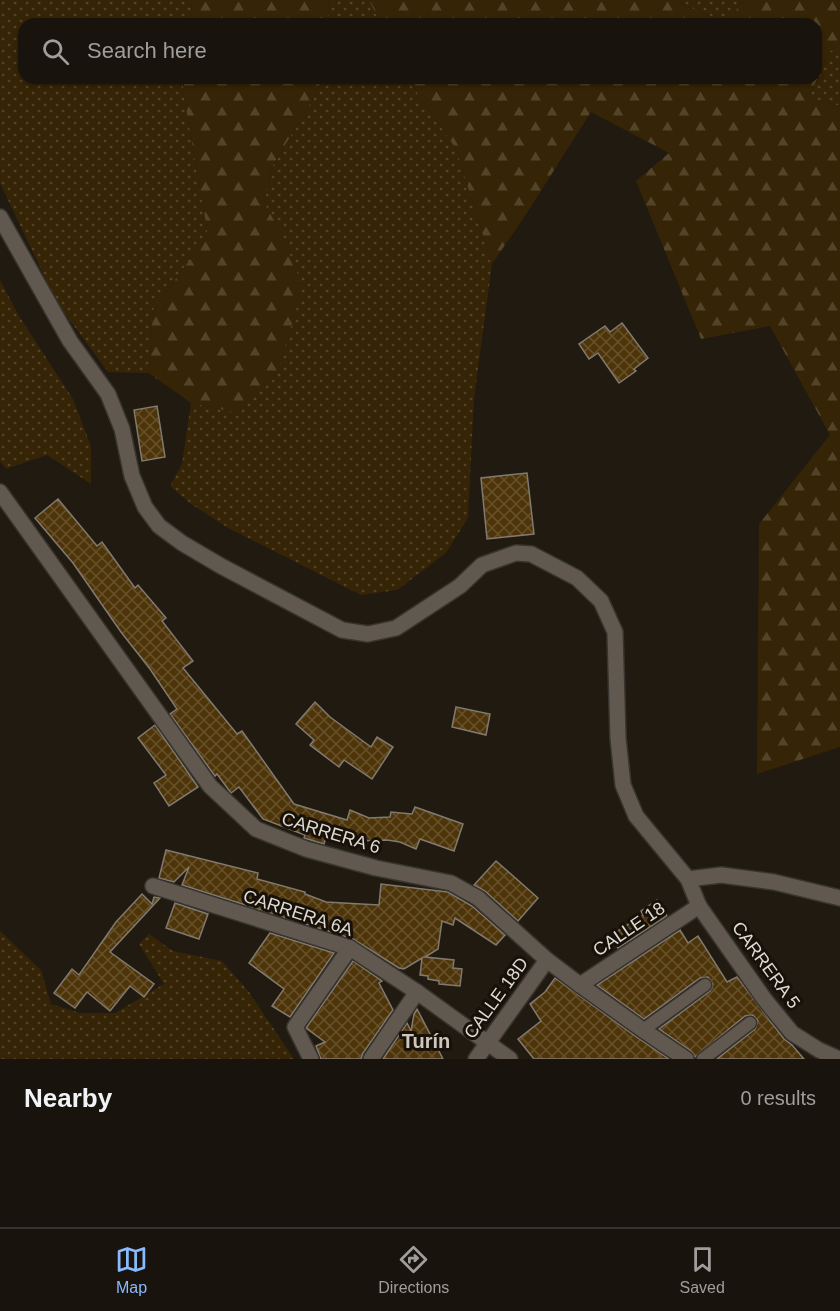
<!DOCTYPE html>
<meta charset="utf-8">
<style>
:root{--surface:#18140d;--page:#211d16;--text:#f1f3f6;--muted:#9f9e9d;--line:#36332e;--accent:#89bafc}
body{margin:0;font-family:Arial,sans-serif;background:var(--page);color:var(--text)}
.list{margin:0;padding:0;list-style:none}
h2{display:flex;justify-content:space-between;align-items:center;height:78px;margin:0;padding:0 24px;font-size:26px}
h2 small{font-size:20px;font-weight:400;color:var(--muted)}
.icon{flex:none;width:33px;height:33px;fill:none;stroke:currentColor;stroke-width:2;stroke-linecap:round;stroke-linejoin:round}
.map{position:relative;flex:none;width:840px;height:1059px;overflow:hidden}
.search{position:absolute;background:var(--surface);box-shadow:0 2px 4px #0004;left:18px;right:18px;top:18px;height:66px;display:flex;align-items:center;gap:15px;box-sizing:border-box;padding:0 21px;border-radius:18px;color:var(--muted);font-size:22px}
.sheet{height:168px;background:var(--surface)}
nav{display:flex;justify-content:space-around;align-items:center;box-sizing:border-box;height:84px;border-top:2px solid var(--line);background:var(--surface);font-size:16px;color:var(--muted)}
nav a{display:grid;justify-items:center;gap:3px}
nav .on{color:var(--accent)}
.map>svg:first-child{display:block}
</style>
<div class="map">
<svg width="840" height="1059" viewBox="0 0 840 1059">
<defs>
<pattern id="grass-dots" width="8" height="8" patternUnits="userSpaceOnUse" patternTransform="scale(1.5)"><rect width="8" height="8" fill="#352406"/><path d="M2 2h.1M6 6h.1" fill="none" stroke="#524329" stroke-width="1.8" stroke-linecap="round"/></pattern>
<pattern id="forest-firs" width="22" height="20" patternUnits="userSpaceOnUse" patternTransform="scale(1.5)"><rect width="22" height="20" fill="#352406"/><path d="M5 1l3.5 6h-7zM16 11l3.5 6h-7z" fill="#524329"/></pattern>
<pattern id="building-cross-hatch" width="8" height="8" patternUnits="userSpaceOnUse" patternTransform="scale(1.5)"><rect width="8" height="8" fill="#4e3509"/><path d="M0 0l8 8M0 8l8-8" fill="none" stroke="#67522c"/></pattern>
</defs>
<rect width="100%" height="100%" fill="#201a11"/>
<g fill="url(#grass-dots)">
<path d="M0,0h192l-2,24h-166v54h160l-1,13 25,144 -55,75 -4,63 -41,-1 -51,-69 -57,-120z"/>
<path d="M330,0h39l12,24h-54z"/>
<path d="M672,0h69l-11,24z"/>
<path d="M840,44v62l-31,-8 19,-45z"/>
<path d="M320,78h87l49,71 36,115 -18,134 -6,120 -22,35 -49,37 -36,5 -133,-67 -37,-24 -21,-18 12,-22 9,-61 43,9 47,-180 -17,-29 9,-38 46,-76z"/>
<path d="M0,280l19,36 54,83 18,47v38l-44,-29 -41,14 -6,-8z"/>
<path d="M0,931l41,39 10,34 29,9h35l49,-29 -25,-40 10,-10 24,17 49,10 27,31 45,67h-294z"/>
</g>
<g fill="url(#forest-firs)">
<path d="M192,0h138l-3,24h-137z"/>
<path d="M369,0h303l57,24h-348z"/>
<path d="M741,0h99v44l-12,9 -19,45 31,8v641l-83,27 2,-250 71,-89 -60,-109 -69,13 -65,-158 33,-28 -78,-41 -68,107 -31,45 -36,-115 -49,-71h409v-54h-86z"/>
<path d="M184,78h136l-1,11 -46,76 -9,38 17,29 22,55 -27,90 -42,35 -43,-9 -42,-30 4,-63 55,-75 -25,-144z"/>
</g>
<g fill="url(#building-cross-hatch)" stroke="#827a70" stroke-width="1.5">
<path d="M622,323l26,35 -14,11 2,2 -17,12 -21,-30 -9,6 -10,-15 26,-18 5,6z"/>
<path d="M157,406l8,51 -23,4 -8,-51z"/>
<path d="M527,473l7,61 -47,5 -6,-61z"/>
<path d="M58,499l39,47 5,-4 33,46 3,-3 28,33 -4,3 31,40 -10,7 54,66 5,-3 52,73 53,16 3,-10 19,8 21,-1 1,-5 21,2 3,-7 48,17 -9,27 -34,-12 -4,10 -16,-7 -13,-2 -32,1 -1,4 -27,-11 -3,10 -20,-6 1,-3 -42,-16 -24,-32 -8,6 -14,-19 -2,2 -45,-62 7,-5 -27,-40 -29,-37 -48,-69 -38,-45z"/>
<path d="M315,702l15,15 41,30 6,-10 16,10 -21,32 -28,-19 -5,7 -29,-22 4,-5 -18,-16z"/>
<path d="M456,707l34,7 -4,21 -34,-8z"/>
<path d="M155,725l43,62 -29,19 -15,-23 12,-8 -28,-37z"/>
<path d="M166,850l92,23 -1,6 48,13v2l21,8 53,3 2,-21 67,8 24,14 33,29 -9,10 -41,-27 -2,7 -11,-4 -4,28 -13,8 29,3 -1,8 9,1 -2,17 -21,-2v-3l-11,-2v-3l-8,-1 2,-17 -18,11 -5,-1 -46,-29 -171,-54 7,-18 -15,15 -15,-4z"/>
<path d="M496,861l42,37 -20,23 -33,-30 -11,-6z"/>
<path d="M142,894l10,10 2,-7 6,1 -50,54 44,32 -10,13 -14,-11 -20,25 -23,-19 -12,16 -21,-15 18,-24 7,6 37,-53z"/>
<path d="M657,900l10,16 -49,32 -8,-12 33,-21 -2,-4z"/>
<path d="M175,903l33,11 -9,25 -33,-11z"/>
<path d="M680,930l8,13 10,-7 29,46 10,-5 47,62 8,6 12,14h-87l38,-30 3,-8 -5,-6 -8,1 -50,41 -4,-6 -32,-22 51,-38 3,-7 -5,-7 -8,1 -56,41 -47,-34z"/>
<path d="M270,933l64,20 -44,64 -18,-11 12,-17 -35,-26z"/>
<path d="M353,961l29,20 -3,2 14,27 -30,43 -2,6h-40l-5,-13 9,-4 -19,-14z"/>
<path d="M555,978l83,60 31,21h-135l-16,-20 23,-18 -11,-17 15,-12z"/>
<path d="M417,1009l26,50h-60l24,-36 4,8 3,-17z"/>
</g>
<g fill="none" stroke-linecap="round" stroke-linejoin="round">
<g stroke="#38342f" stroke-width="15">
<g id="service">
<path d="M643,1030l62,-45"/>
<path d="M703,1059l47,-36"/>
</g>
</g>
<g stroke="#38342f" stroke-width="18">
<g id="minor">
<path d="M0,492l210,294 46,43 50,20 70,19 75,15 27,15 69,62 33,25 63,45 43,29"/>
<path d="M688,879l33,-4 53,7 66,16"/>
<path d="M153,886l197,62 67,44 93,67"/>
<path d="M580,985l119,-79"/>
<path d="M311,1059l-16,-32 55,-79"/>
<path d="M371,1059l46,-67"/>
<path d="M476,1059l71,-99"/>
</g>
</g>
<g stroke="#38342f" stroke-width="18">
<path id="tertiary" d="M0,217l70,124 38,53 14,35 10,47 13,31 14,19 23,17 39,23 121,64 26,4 28,-6 64,-42 22,-21 34,-12 15,1 46,24 24,23 14,31 3,106 5,47 13,31 52,63 11,27 66,94 27,33 27,17 20,9"/>
</g>
<use href="#service" stroke="#61594f" stroke-width="12"/>
<use href="#minor" stroke="#61594f" stroke-width="15"/>
<use href="#tertiary" stroke="#61594f" stroke-width="15"/>
</g>
<g text-anchor="middle" dominant-baseline="central" stroke-width="6" stroke-linejoin="round" paint-order="stroke">
<g font-size="18" fill="#dedad4" stroke="#171109">
<text transform="translate(331 833) rotate(17)">CARRERA 6</text>
<text transform="translate(298 913) rotate(18)">CARRERA 6A</text>
<text transform="translate(629 929) rotate(-34)">CALLE 18</text>
<text transform="translate(766 965) rotate(54)">CARRERA 5</text>
<text transform="translate(496 998) rotate(-54)">CALLE 18D</text>
</g>
<g font-size="20" font-weight="bold" fill="#cec6ba" stroke="#171109">
<text x="426" y="1041">Turín</text>
</g>
</g>
</svg>
<div class="search"><svg class="icon" aria-label="search" viewBox="0 0 24 24"><circle cx="10" cy="10" r="6"/><path d="M15 15l6 6"/></svg>Search here</div>
</div>
<section class="sheet">
<h2>Nearby<small>0 results</small></h2>
<ul class="list">
</ul>
</section>
<nav>
<a class="on"><svg class="icon" aria-label="map" viewBox="0 0 24 24"><path d="M3 6l6-2 6 2 6-2v14l-6 2-6-2-6 2zM9 4v14M15 6v14"/></svg>Map</a>
<a><svg class="icon" aria-label="directions" viewBox="0 0 24 24"><path d="M12 3l9 9-9 9-9-9zM9 14v-3h6M13 9l2 2-2 2"/></svg>Directions</a>
<a><svg class="icon" aria-label="saved" viewBox="0 0 24 24"><path d="M7 4h10v16l-5-4-5 4z"/></svg>Saved</a>
</nav>
